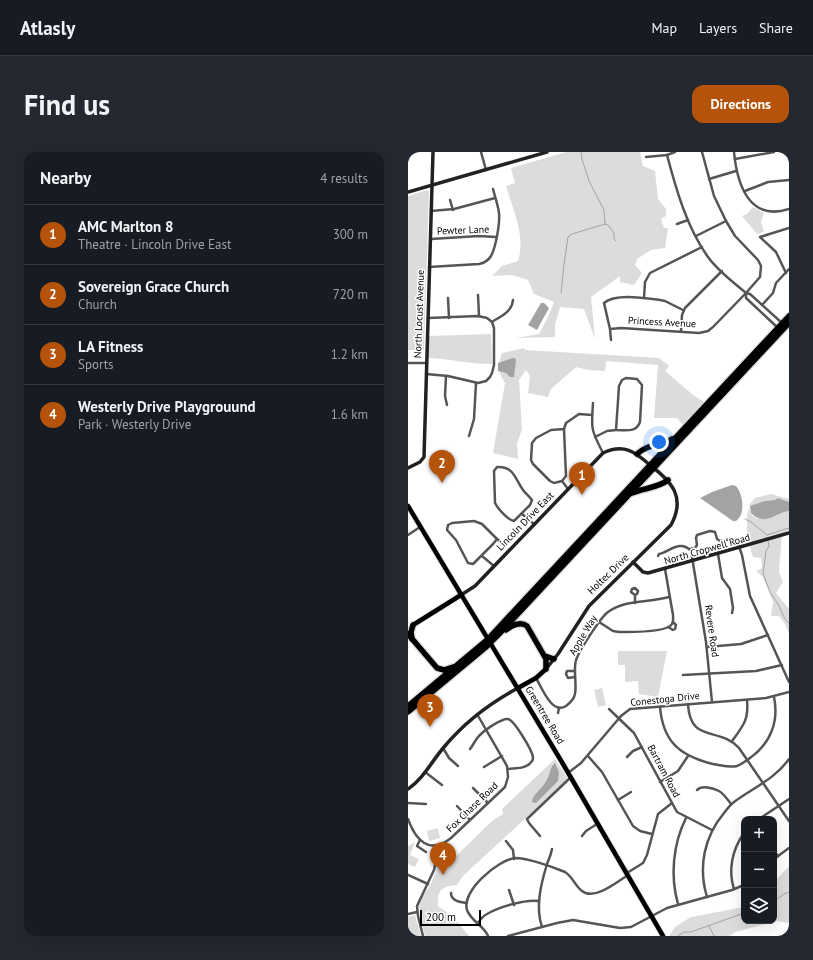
<!DOCTYPE html>
<meta charset="utf-8">
<style>
:root{--surface:#171b24;--page:#242831;--text:#f1f3f6;--muted:#9ea1a6;--line:#363941;--accent:#b45309}
body{margin:0;font-family:"PT Sans",sans-serif;background:var(--page);color:var(--text)}
.controls{position:absolute;right:12px;bottom:12px;display:grid;overflow:hidden;border-radius:8px;box-shadow:0 4px 16px #0002}
.controls button{width:36px;height:36px;display:grid;place-items:center;padding:0;border:0;border-bottom:1px solid var(--line);background:var(--surface);color:var(--text);font:20px sans-serif}
.scale{position:absolute;left:12px;bottom:10px;width:61px;box-sizing:border-box;padding-left:4px;border:2px solid #000;border-top:0;font-size:11px;line-height:14px;white-space:nowrap;color:#000;-webkit-text-stroke:3px #fff;paint-order:stroke}
.you{position:absolute;left:251px;top:290px;width:14px;height:14px;margin:-10px;border:3px solid #fff;border-radius:50%;background:#1a73e8;box-shadow:0 0 0 6px #1a73e833}
.badge{display:grid;place-items:center;width:26px;height:26px;border-radius:50%;background:var(--accent);color:#fff;font-size:13px;font-weight:700}
.pin{position:absolute;translate:-50% -33px;filter:drop-shadow(0 1px 2px #0008)}
.pin::after{content:'';position:absolute;top:21px;width:14px;height:12px;background:inherit;clip-path:polygon(0 0,100% 0,50% 100%)}
.list{margin:0;padding:0;list-style:none}
h2{display:flex;justify-content:space-between;align-items:center;height:52px;margin:0;padding:0 16px;font-size:17px}
h2 small{font-size:13px;font-weight:400;color:var(--muted)}
.list li{display:grid;grid-template-columns:26px 1fr auto;gap:12px;align-items:center;box-sizing:border-box;height:60px;padding:0 16px;border-top:1px solid var(--line)}
.list b{display:block;font-size:15px;white-space:nowrap}
.list p{margin:0;font-size:13px;white-space:nowrap;color:var(--muted)}
.list em{font-size:13px;font-style:normal;color:var(--muted)}
.icon{flex:none;width:22px;height:22px;fill:none;stroke:currentColor;stroke-width:2;stroke-linecap:round;stroke-linejoin:round}
.map{position:relative;flex:none;width:381px;height:784px;overflow:hidden;border-radius:12px}
header{display:flex;align-items:center;gap:24px;box-sizing:border-box;height:56px;padding:0 20px;background:var(--surface);border-bottom:1px solid var(--line)}
header strong{font-size:19px}
nav{display:flex;gap:22px;margin-inline-start:auto;font-size:14px}
.intro{display:flex;align-items:center;justify-content:space-between;box-sizing:border-box;height:96px;padding:0 24px}
h1{margin:0;font-size:28px}
.button{padding:10px 18px;border-radius:12px;background:var(--accent);color:#fff;font-size:14px;font-weight:700}
main{display:flex;gap:24px;padding:0 24px}
aside{flex:1;background:var(--surface);border-radius:12px;box-shadow:0 4px 16px #0002}
.map>svg:first-child{display:block}
</style>
<header>
<strong>Atlasly</strong>
<nav><a>Map</a><a>Layers</a><a>Share</a></nav>
</header>
<div class="intro"><h1>Find us</h1><a class="button">Directions</a></div>
<main>
<aside>
<h2>Nearby<small>4 results</small></h2>
<ul class="list">
<li><span class="badge">1</span><div><b>AMC Marlton 8</b><p>Theatre · Lincoln Drive East</p></div><em>300 m</em></li>
<li><span class="badge">2</span><div><b>Sovereign Grace Church</b><p>Church</p></div><em>720 m</em></li>
<li><span class="badge">3</span><div><b>LA Fitness</b><p>Sports</p></div><em>1.2 km</em></li>
<li><span class="badge">4</span><div><b>Westerly Drive Playgrouund</b><p>Park · Westerly Drive</p></div><em>1.6 km</em></li>
</ul>
</aside>
<div class="map">
<svg width="381" height="784" viewBox="0 0 381 784">
<rect width="100%" height="100%" fill="#fff"/>
<g fill="#dcdcdc">
<path d="M158,0h74l3,14 12,5 3,28 8,10v7l-5,3 3,9h4l-3,20 -14,2 -14,9 -2,6 7,8 -8,12 -14,-3v-6l-29,21 4,42 -11,-30 -24,-2 -5,18v12l-39,1 23,-4 10,-19 5,-13 -20,-8 -6,-14 -16,-5 -20,1 10,-10 16,-5c8,-24 -5,-52 -12,-75l9,-3 -4,-15z"/>
<path d="M19,38l2,2 -5,158h-16v-154z"/>
<path d="M345,55l11,6 -3,9 3,10 -7,2 -15,-18 5,-2z"/>
<path d="M83,182l1,30c-22,0 -42,-5 -64,-6l1,-22z"/>
<path d="M116,196l1,2 134,8 10,8 -4,5 28,24 11,7 -21,23 -6,-7h-23l4,-53 -52,-4 -1,10 -17,-1 -12,-3 -25,22 -3,8 -20,-4 2,-17 -4,-6 -7,10 3,49 -5,15 1,15 -25,-6 12,-70c-8,-14 -8,-14 -3,-30z"/>
<path d="M363,342l18,5v3l-11,-4 -3,2 -9,1 -15,5 -2,1c4,23 29,6 40,4v20l-7,3 -3,38 4,10 -7,11 13,16v25l-4,-10 -6,-8h-8l2,-14 -10,-25 -7,-6 6,-3 -1,-10 -8,-1 -6,-20v-22l3,-11 5,-6z"/>
<path d="M210,499h49l-9,46 -19,-3 -1,-13 -13,1v-17h-7z"/>
<path d="M194,536l4,17 -8,2 -4,-17z"/>
<path d="M147,607l13,20 -105,97 -6,9c-16,1 -20,6 -19,21l15,11 16,19h-44l-5,-21 -1,-9 1,-5 12,-19 6,-17 3,1 8,-7 3,1 40,-39 11,-7 -1,-5z"/>
<path d="M30,676l2,10 -11,3 -2,-10z"/>
<path d="M7,690l-5,13 9,4 -4,8 -7,-3v-18z"/>
<path d="M381,714v57l-13,-2 -41,11 -5,4h-61l6,-9 16,-10 53,-10v14h30v-39z"/>
<path d="M7,763l6,21h-13v-19z"/>
</g>
<g fill="#a3a3a3">
<path d="M133,151h3l5,5 -12,22 -9,-5z"/>
<path d="M105,206h2l1,2 -2,17h-4l-4,-4 -8,-2v-8z"/>
<path d="M324,333l4,1c7,8 10,28 0,35h-3l-33,-23 12,-6z"/>
<path d="M370,346l11,4v9c-14,2 -24,16 -38,2l-1,-7 15,-5 10,-1z"/>
<path d="M147,611l4,9 -1,9 -22,22 -4,-1c0,-6 9,-13 13,-19 5,-6 4,-15 10,-20z"/>
</g>
<g fill="none" stroke-linecap="round" stroke-linejoin="round">
<g stroke="#a3a3a3" stroke-width="1">
<path d="M173,0l1,7 7,22 15,29 1,14"/>
<path d="M197,72l3,1 6,8v6l2,2"/>
<path d="M153,141l3,-29 4,-27 4,-3 33,-10"/>
<path d="M337,367l6,3 16,13"/>
<path d="M359,383l22,-7"/>
<path d="M360,389l1,5 -3,5 -3,23 7,18 8,12 7,15 4,4"/>
<path d="M366,749l10,-7 5,-2"/>
<path d="M301,774l5,10"/>
<path d="M270,784l6,-4h7l53,-19"/>
</g>
<g stroke="#dbdbdb" stroke-width="6">
<g id="primary">
<path d="M0,354l155,258 100,172"/>
<path d="M5,473l48,-30"/>
<path d="M110,536l18,-10 10,-9"/>
</g>
</g>
<g stroke="#dbdbdb" stroke-width="8">
<g id="highway">
<path d="M229,302c12,-11 22,-7 35,-15"/>
<path d="M224,341c12,-5 26,-5 36,-13"/>
<path d="M98,478c6,-5 15,-9 21,-4l19,33v10"/>
<path d="M0,482l29,34 7,2 9,-3"/>
<path d="M4,487l-1,-7 2,-7"/>
<path d="M137,504l9,3"/>
<path d="M0,554l80,-67 301,-323"/>
<path d="M0,560l77,-64 16,-16 288,-309"/>
</g>
</g>
<g stroke="#555" stroke-width="2.5">
<path d="M73,0l5,18"/>
<path d="M326,0c3,32 15,70 55,57"/>
<path d="M259,3c9,34 20,73 41,102 10,14 25,25 38,36l4,1 32,29"/>
<path d="M238,5l21,-2 8,-3"/>
<path d="M327,7l39,-7"/>
<path d="M301,27l27,-8"/>
<path d="M337,39l23,-9 21,-2"/>
<path d="M42,48l3,10"/>
<path d="M23,59l23,-2 41,-11"/>
<path d="M269,72l11,-4"/>
<path d="M288,84l30,-15"/>
<path d="M23,87l48,-3 17,1"/>
<path d="M21,115l50,-3c5,-1 9,-3 12,-8 5,-9 9,-33 8,-43 -1,-8 -4,-16 -6,-24"/>
<path d="M378,121l-10,-21 -16,-15 29,-9"/>
<path d="M338,142v4l31,29"/>
<path d="M70,143l1,21"/>
<path d="M40,146l1,20"/>
<path d="M236,146l1,-16 5,-9 52,-26"/>
<path d="M354,153l11,-12 3,-10 13,-14"/>
<path d="M84,170c9,-6 20,-10 21,-22"/>
<path d="M202,177l11,-1 78,5 9,-2 5,-4 33,-34 14,-16 1,-11 -3,-6 -23,-24 -9,-15 -12,-25 -12,-44"/>
<path d="M273,179l1,-16 3,-7 37,-37"/>
<path d="M203,188l-1,-11 -6,-26c11,-10 41,-5 56,-3l5,1 18,9"/>
<path d="M0,211h18"/>
<path d="M18,222l22,2 30,7 8,-2 4,-4 2,-4 2,-8v-37l-2,-6 -5,-4 -9,-2 -50,2"/>
<path d="M38,224l-1,20 2,9"/>
<path d="M218,226l11,1 5,6 -2,37c-4,11 -14,8 -24,8l3,-44 3,-6z"/>
<path d="M185,251c-2,26 -2,27 10,50"/>
<path d="M156,277l-13,1 -15,8 -4,5 -1,17 2,4 17,17 4,2 8,-2 4,-5 -2,-47 2,-6 13,-9 13,1"/>
<path d="M61,284l5,-17 2,-36"/>
<path d="M187,285l12,-6 9,-1"/>
<path d="M89,315c17,-1 18,12 26,23 2,3 6,6 9,10l-2,5 -16,16c-6,-1 -16,-12 -19,-18l-1,-32z"/>
<path d="M154,329l6,8"/>
<path d="M114,362l12,10"/>
<path d="M66,369l8,3 15,15 -4,5 -20,20 -5,-1 -12,-23 -9,-10 1,-5 4,-2z"/>
<path d="M0,383l12,-8"/>
<path d="M89,387l6,5"/>
<path d="M282,397l5,-1 2,-3 -1,-7 1,-3 13,-4 5,1 2,7 3,2 13,-2 4,2 5,14 8,41 39,86"/>
<path d="M310,402l4,24 8,11 3,19 -1,5"/>
<path d="M74,404l12,10"/>
<path d="M250,404l1,-2c10,-2 21,-15 32,-3l15,91 6,60"/>
<path d="M227,443l2,-1 1,-3 -3,-3 -3,1 -1,3 4,3v8"/>
<path d="M191,470l14,9 6,1c10,0 48,1 53,-8 2,-3 1,-6 1,-9l-8,-46"/>
<path d="M260,475l5,3 2,-1 1,-4 -3,-3"/>
<path d="M299,495l34,-3 27,-9"/>
<path d="M167,519h-8l-1,3 2,4 7,-1"/>
<path d="M275,523l73,-4 26,-6"/>
<path d="M128,526c6,10 16,37 30,28 4,-3 8,-7 9,-12 2,-11 -2,-23 1,-34 3,-9 24,-42 32,-48 17,-13 41,-9 61,-15"/>
<path d="M280,552c2,40 31,22 51,44l50,73"/>
<path d="M252,555c3,35 20,49 53,57 8,1 16,4 24,2 5,-2 9,-5 13,-8 21,-15 29,-37 24,-61"/>
<path d="M201,557l25,24 43,79 35,18"/>
<path d="M150,561l1,-5"/>
<path d="M324,589c11,-15 17,-21 15,-41"/>
<path d="M35,596l6,10 9,8"/>
<path d="M62,597c4,-5 6,-11 11,-15 4,-4 21,-16 27,-15 6,1 24,31 25,38 0,2 0,4 -2,5 -4,7 -16,6 -23,7"/>
<path d="M180,604l14,16 31,54 7,5 12,3"/>
<path d="M219,605l6,-6 9,-4"/>
<path d="M76,615l18,-11"/>
<path d="M17,620l17,13"/>
<path d="M160,621l13,-10 40,-47 9,-7 136,-11 23,-6"/>
<path d="M252,630l18,-11 10,-15"/>
<path d="M65,636l15,15"/>
<path d="M289,638c5,-5 16,-2 22,1 5,3 9,9 12,13"/>
<path d="M210,648l13,-8"/>
<path d="M0,651l18,1"/>
<path d="M49,654l13,14"/>
<path d="M0,667c7,20 21,37 43,19l54,-51 3,-10 -1,-11 -30,-52"/>
<path d="M351,667l30,-20"/>
<path d="M132,684l-11,-13 -2,-4 43,-41"/>
<path d="M174,684l4,-5 11,-7"/>
<path d="M12,688l-3,6 9,6"/>
<path d="M98,689l7,9 1,9"/>
<path d="M366,699l4,5"/>
<path d="M366,707l15,-11"/>
<path d="M219,721l16,-10 4,-8 11,-41 14,-11"/>
<path d="M0,723l20,9"/>
<path d="M326,737c-6,-19 -2,-39 10,-56"/>
<path d="M101,738l5,15"/>
<path d="M43,741c0,8 9,9 15,10"/>
<path d="M299,745c-9,-30 -3,-60 17,-84 3,-4 6,-8 10,-11 19,-14 41,-23 55,-43"/>
<path d="M270,752c-8,-28 -5,-60 8,-86"/>
<path d="M0,762l9,-2"/>
<path d="M70,771c2,-3 5,-7 9,-9 12,-7 38,-15 52,-13"/>
<path d="M134,775c-7,-20 -1,-43 5,-63 2,-5 4,-9 5,-15"/>
<path d="M15,784l-5,-20 -1,-10 17,-36 2,-10v-15"/>
<path d="M80,784c-4,-10 -17,-15 -21,-26 -6,-19 31,-50 48,-52 13,0 38,9 50,14 8,5 10,14 17,19 12,10 35,-9 46,-16"/>
<path d="M100,784l49,-13 16,-3 47,8 11,-1 36,-19 65,-18 12,-5"/>
</g>
<g stroke="#222" stroke-width="3.5">
<path d="M0,40l139,-40"/>
<path d="M0,316l12,-6 4,-5 9,-305"/>
<path d="M225,410l10,10 5,1 141,-40"/>
<path d="M53,443l14,-9 128,-133c21,-10 32,-1 47,12 22,17 36,32 21,60l-82,81 -31,48 -12,15"/>
<path d="M0,637c15,-10 24,-28 36,-42 20,-24 46,-44 74,-59"/>
</g>
<use href="#primary" stroke="#000" stroke-width="4.5"/>
<use href="#highway" stroke="#000" stroke-width="5.5"/>
</g>
<g text-anchor="middle" dominant-baseline="central" stroke-width="3" stroke-linejoin="round" paint-order="stroke">
<g font-size="10" fill="#000" stroke="#fff">
<text transform="translate(55 78) rotate(-2)">Pewter Lane</text>
<text transform="translate(11 162) rotate(-88)">North Locust Avenue</text>
<text transform="translate(254 170) rotate(3)">Princess Avenue</text>
<text transform="translate(117 369) rotate(-46)">Lincoln Drive East</text>
<text transform="translate(299 397) rotate(-16)">North Cropwell Road</text>
<text transform="translate(200 422) rotate(-44)">Holtec Drive</text>
<text transform="translate(304 479) rotate(82)">Revere Road</text>
<text transform="translate(175 483) rotate(-59)">Apple Way</text>
<text transform="translate(257 547) rotate(-6)">Conestoga Drive</text>
<text transform="translate(137 563) rotate(59)">Greentree Road</text>
<text transform="translate(256 619) rotate(62)">Bartram Road</text>
<text transform="translate(64 655) rotate(-44)">Fox Chase Road</text>
</g>
</g>
</svg>
<div class="controls">
<button>+</button>
<button>−</button>
<button><svg class="icon" aria-label="layers" viewBox="0 0 24 24"><path d="M12 4l9 5-9 5-9-5zM3 14l9 5 9-5"/></svg></button>
</div>
<div class="scale">200 m</div>
<div class="you"></div>
<div class="pin badge" style="left:174px;top:343px">1</div>
<div class="pin badge" style="left:34px;top:331px">2</div>
<div class="pin badge" style="left:22px;top:575px">3</div>
<div class="pin badge" style="left:35px;top:723px">4</div>
</div>
</main>
